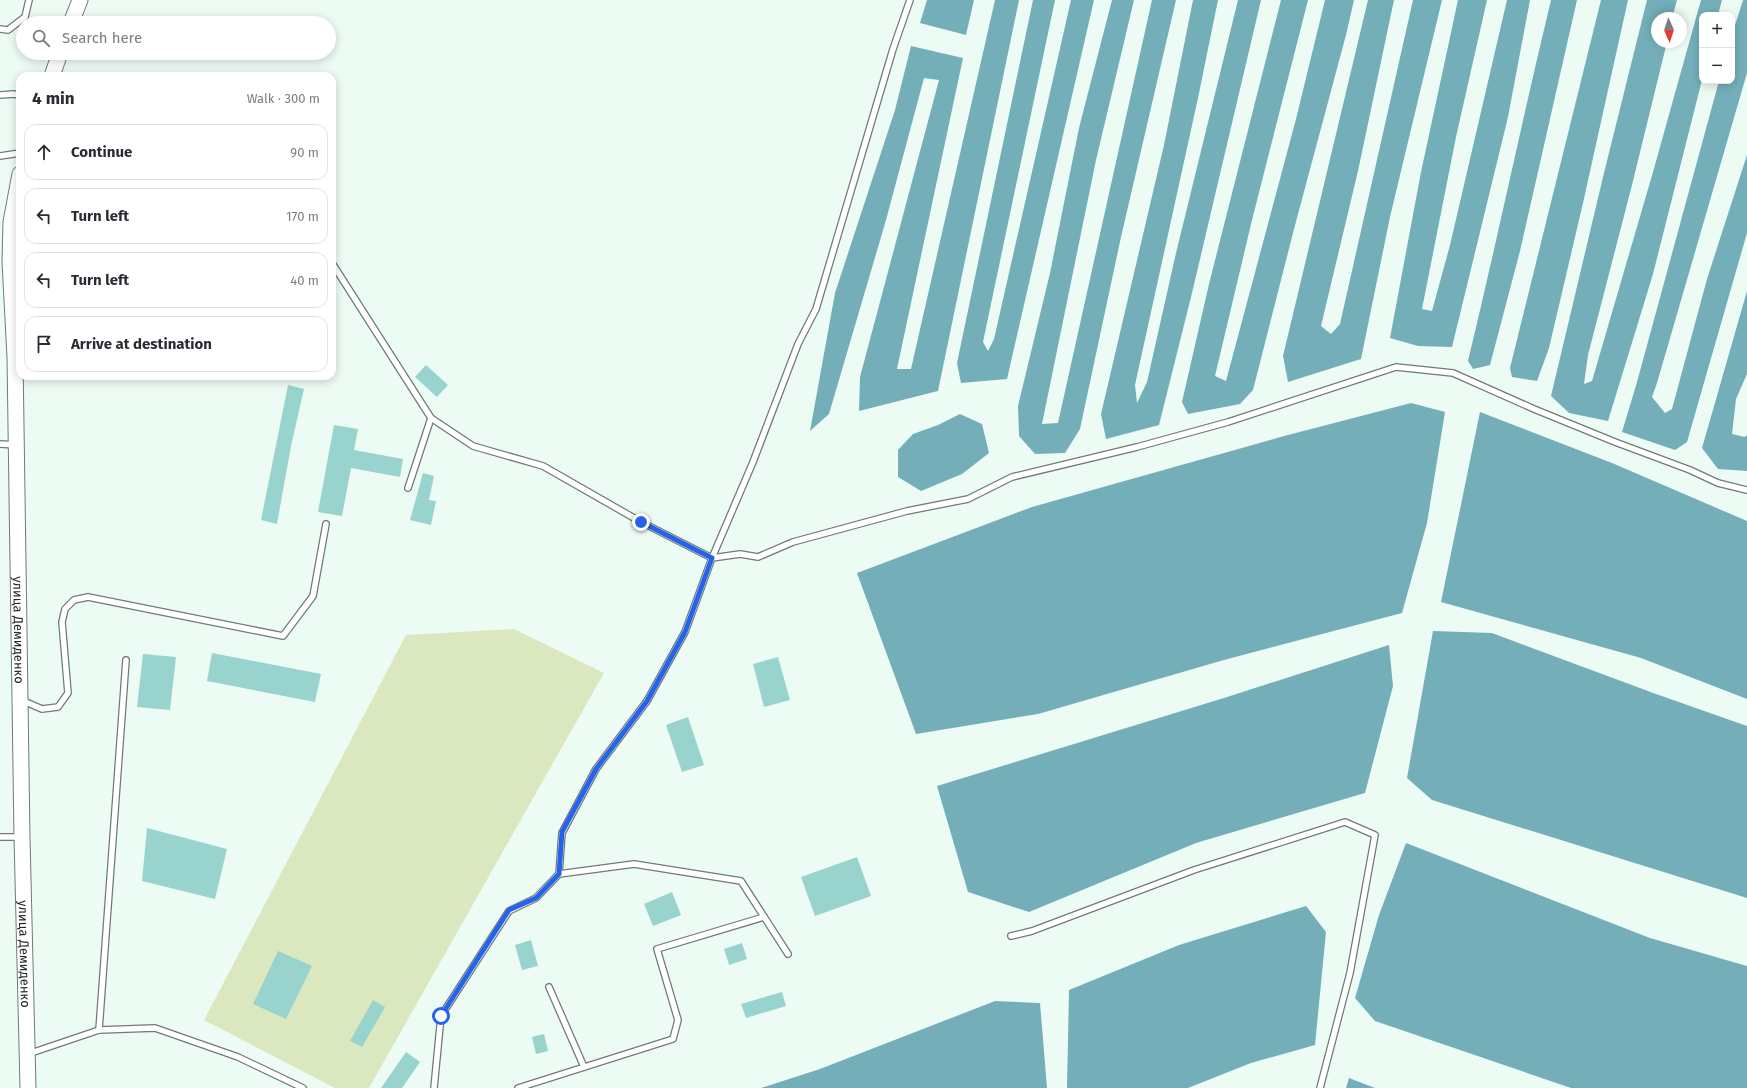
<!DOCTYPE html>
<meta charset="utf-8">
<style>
:root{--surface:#fff;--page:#f7f7f7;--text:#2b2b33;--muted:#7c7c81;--line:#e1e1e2}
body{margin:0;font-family:"Fira Sans",sans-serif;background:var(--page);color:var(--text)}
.controls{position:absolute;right:12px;top:12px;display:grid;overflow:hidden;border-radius:8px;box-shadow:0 2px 10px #0003}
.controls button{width:36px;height:36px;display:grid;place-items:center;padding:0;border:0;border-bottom:1px solid var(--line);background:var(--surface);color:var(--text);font:20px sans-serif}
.compass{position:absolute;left:1651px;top:12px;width:36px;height:36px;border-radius:50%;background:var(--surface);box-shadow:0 2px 10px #0003;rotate:177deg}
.stop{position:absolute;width:12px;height:12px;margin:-9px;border:3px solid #2563eb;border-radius:50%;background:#fff}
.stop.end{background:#2563eb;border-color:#fff;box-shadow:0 1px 4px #0008}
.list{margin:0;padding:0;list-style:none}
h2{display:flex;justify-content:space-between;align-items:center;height:52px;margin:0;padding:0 16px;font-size:17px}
h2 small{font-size:13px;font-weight:400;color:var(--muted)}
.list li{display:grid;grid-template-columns:26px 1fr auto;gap:12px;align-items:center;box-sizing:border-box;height:56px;margin:0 8px 8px;padding:0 8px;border:1px solid var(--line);border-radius:12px}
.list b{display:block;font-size:15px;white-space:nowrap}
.list em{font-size:13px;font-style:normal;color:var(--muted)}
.icon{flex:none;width:22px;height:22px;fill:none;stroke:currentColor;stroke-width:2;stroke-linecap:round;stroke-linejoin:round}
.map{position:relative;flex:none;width:1747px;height:1088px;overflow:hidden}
.search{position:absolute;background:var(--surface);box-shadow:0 2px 10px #0003;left:16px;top:16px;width:320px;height:44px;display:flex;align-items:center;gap:10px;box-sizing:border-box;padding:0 14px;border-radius:22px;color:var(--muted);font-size:15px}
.panel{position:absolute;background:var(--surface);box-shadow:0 2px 10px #0003;left:16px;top:72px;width:320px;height:308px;border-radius:12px}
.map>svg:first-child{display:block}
</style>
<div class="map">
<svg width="1747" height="1088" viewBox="0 0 1747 1088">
<rect width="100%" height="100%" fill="#edfbf5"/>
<path fill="#dae7bf" d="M514,629l90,44 -235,415h-34l-131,-68 202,-385z"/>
<g fill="#74afb9">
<path d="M927,0h47l-8,35 -46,-12z"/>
<path d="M995,0h24l-81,391 -79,20 1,-34 79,-297 -15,-2 -38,142 -57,194 -19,17 25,-138 60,-183 16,-64 52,12 -66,311h14z"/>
<path d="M1033,0h22l-72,342 5,9 6,-12 77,-339h23l-87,379 -46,4 -4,-20z"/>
<path d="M1112,0h22l-38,160 -54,264 16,-1 94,-423h24l-55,237 -41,192 -15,24 -30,1 -16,-18 -1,-30 32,-133 29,-145z"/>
<path d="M1193,0h25l-20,98 -63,287 2,18 10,-21 29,-129 62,-253h23l-69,293 -33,132 -53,14 -5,-25 63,-269z"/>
<path d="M1281,0h27l-56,220 -37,156 11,5 70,-262 29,-119h29l-8,35 -52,194 -41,161 -13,14 -52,10 -6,-12 27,-118z"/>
<path d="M1368,0h26l-36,171 -37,155 10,8 9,-10 73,-324h29l-52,217 -29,142 -73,23 -5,-26z"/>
<path d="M1458,0h29l-31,137 -34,172 10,2 18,-66 57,-245h23l-22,117 -56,230 -34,-1 -28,-8 31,-166z"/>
<path d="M1551,0h26l-57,251 -30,114 -17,4 -5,-8c29,-120 54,-241 83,-361z"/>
<path d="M1601,0h27l-45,203 -34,145 -12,33 -25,-4 -2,-9z"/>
<path d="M1647,0h30l-5,18h-15v24h10l-35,143 -44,170 -4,29 8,-3 61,-209 48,-172h21l-4,15h-16v65l-49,194 -45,147 -39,-8 -18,-17 52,-219z"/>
<path d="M1743,0h4v73l-90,310 -5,14 13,16 7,-4 35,-130 40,-124v78l-60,209 -12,8 -53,-18 15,-50 82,-301h13v-46z"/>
<path d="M1747,291v83l-11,25 -4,35 13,3 2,-2v36l-29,-2 -16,-21z"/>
<path d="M1411,403l34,9 -18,111 -25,90 -178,47 -186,54 -122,20 -59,-161 175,-66 256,-72z"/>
<path d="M1480,412l132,51 135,58v178l-106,-41 -200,-56z"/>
<path d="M960,414l22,10 7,29 -27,21 -41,17 -23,-14v-27l15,-16 25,-9z"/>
<path d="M1433,631l59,2 164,61 91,32v172l-315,-98 -25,-22z"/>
<path d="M1389,645l4,41 -28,107 -169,50 -167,69 -61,-20 -31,-106 287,-88z"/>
<path d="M1406,843l244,95 97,28v122h-176l-196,-67 -20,-23 24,-83z"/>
<path d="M1306,906l20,26 -11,113 -64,18 -63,25h-121l2,-98 110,-45z"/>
<path d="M995,1001l45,2 7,85h-286l59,-19z"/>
<path d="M1349,1078l26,10h-29z"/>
</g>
<g fill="#98d4cd">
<path d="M426,365l22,20 -11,12 -22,-20z"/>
<path d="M288,385l16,4 -13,57 -14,78 -16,-4z"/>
<path d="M334,425l24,4 -4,21 49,9 -3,18 -49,-9 -9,48 -24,-4z"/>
<path d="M423,473l11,3 -5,24 7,1 -5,24 -21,-5z"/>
<path d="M212,653l109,21 -6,28 -108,-21z"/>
<path d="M143,654l33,3 -6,53 -33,-3z"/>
<path d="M778,657l12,43 -26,7 -11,-43z"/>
<path d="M688,717l16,48 -22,7 -16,-47z"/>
<path d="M147,828l80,21 -12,50 -73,-18z"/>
<path d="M857,857l14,39 -56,20 -14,-39z"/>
<path d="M672,892l9,23 -28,11 -9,-22z"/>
<path d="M531,940l7,26 -16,4 -7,-25z"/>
<path d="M742,943l5,16 -18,6 -5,-16z"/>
<path d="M278,951l34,15 -26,53 -33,-15z"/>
<path d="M782,992l4,14 -40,12 -5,-14z"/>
<path d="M373,1000l12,7 -23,40 -12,-6z"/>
<path d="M544,1034l4,17 -12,3 -4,-17z"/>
<path d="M406,1052l14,10 -18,26h-21z"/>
</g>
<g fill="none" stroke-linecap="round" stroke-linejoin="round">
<g stroke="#6f7b75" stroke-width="8">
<g id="service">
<path d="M0,29l8,1 17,-13 4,-17"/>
<path d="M0,95l14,-1 6,2"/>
<path d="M0,156l20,-3"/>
<path d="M332,263l99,155 -23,70"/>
<path d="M431,418l42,28 70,20 98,56 71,36 28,-4 18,3 35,-15 114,-31 61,-12 44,-22 125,-30 91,-25 168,-55 57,6 81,36 81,33 75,28 28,13 29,7"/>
<path d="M0,444l16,1"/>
<path d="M21,700l21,9 16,-2 10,-14 -6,-71 3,-13 9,-9 14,-3 195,39 30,-40 13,-72"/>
<path d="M0,837h22"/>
<path d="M1011,936l21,-5 162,-61 151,-48 30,13 -25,138 -30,115"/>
<path d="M788,954l-47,-73 -107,-17 -75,10 3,-41 34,-64 51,-68 38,-69 27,-74 41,-96 45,-118 18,-35 77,-260 17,-49"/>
<path d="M549,987l35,80"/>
<path d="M99,1030l27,-370"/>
<path d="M28,1054l71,-24 56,-2 83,29 65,31"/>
<path d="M434,1088l7,-72 68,-105 27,-13 23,-24"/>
<path d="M518,1088l155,-49 5,-19 -21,-71 107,-32"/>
</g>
</g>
<g stroke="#6f7b75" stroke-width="17">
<g id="secondary">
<path d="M71,23l9,-23"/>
<path d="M52,76l8,-23"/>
<path id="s1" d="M20,174l-9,48 -1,40 5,95 7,480 6,251"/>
</g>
</g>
<use href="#service" stroke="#fff" stroke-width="5.5"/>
<use href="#secondary" stroke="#fff" stroke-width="15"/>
</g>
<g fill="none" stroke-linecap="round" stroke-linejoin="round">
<path stroke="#2563eb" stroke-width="5" d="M441,1016l68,-106 27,-12 23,-24 3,-42 34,-63 51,-68 38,-69 27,-74 -71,-36"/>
</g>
<g text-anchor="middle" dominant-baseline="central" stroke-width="3.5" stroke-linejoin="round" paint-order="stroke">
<g font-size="13" fill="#232825" stroke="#fff">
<text stroke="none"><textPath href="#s1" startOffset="457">улица Демиденко</textPath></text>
<text stroke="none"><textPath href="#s1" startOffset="781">улица Демиденко</textPath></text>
</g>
</g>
</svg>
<div class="controls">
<button>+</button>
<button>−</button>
</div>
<svg class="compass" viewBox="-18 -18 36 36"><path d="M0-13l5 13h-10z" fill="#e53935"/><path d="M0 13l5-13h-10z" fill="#7c7c81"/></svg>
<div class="stop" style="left:441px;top:1016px"></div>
<div class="stop end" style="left:641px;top:522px"></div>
<div class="search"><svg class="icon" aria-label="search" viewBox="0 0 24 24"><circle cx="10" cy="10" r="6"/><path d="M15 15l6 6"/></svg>Search here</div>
<section class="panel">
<h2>4 min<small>Walk · 300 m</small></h2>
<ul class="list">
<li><svg class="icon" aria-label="ahead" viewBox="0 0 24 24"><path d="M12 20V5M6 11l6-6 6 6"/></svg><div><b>Continue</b></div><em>90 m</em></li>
<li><svg class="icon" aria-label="left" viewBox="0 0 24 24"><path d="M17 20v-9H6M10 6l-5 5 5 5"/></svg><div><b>Turn left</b></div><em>170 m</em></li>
<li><svg class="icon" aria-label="left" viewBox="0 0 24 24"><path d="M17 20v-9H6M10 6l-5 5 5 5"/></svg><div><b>Turn left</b></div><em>40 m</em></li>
<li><svg class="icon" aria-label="arrive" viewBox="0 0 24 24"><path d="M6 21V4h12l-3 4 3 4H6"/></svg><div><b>Arrive at destination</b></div></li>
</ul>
</section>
</div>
